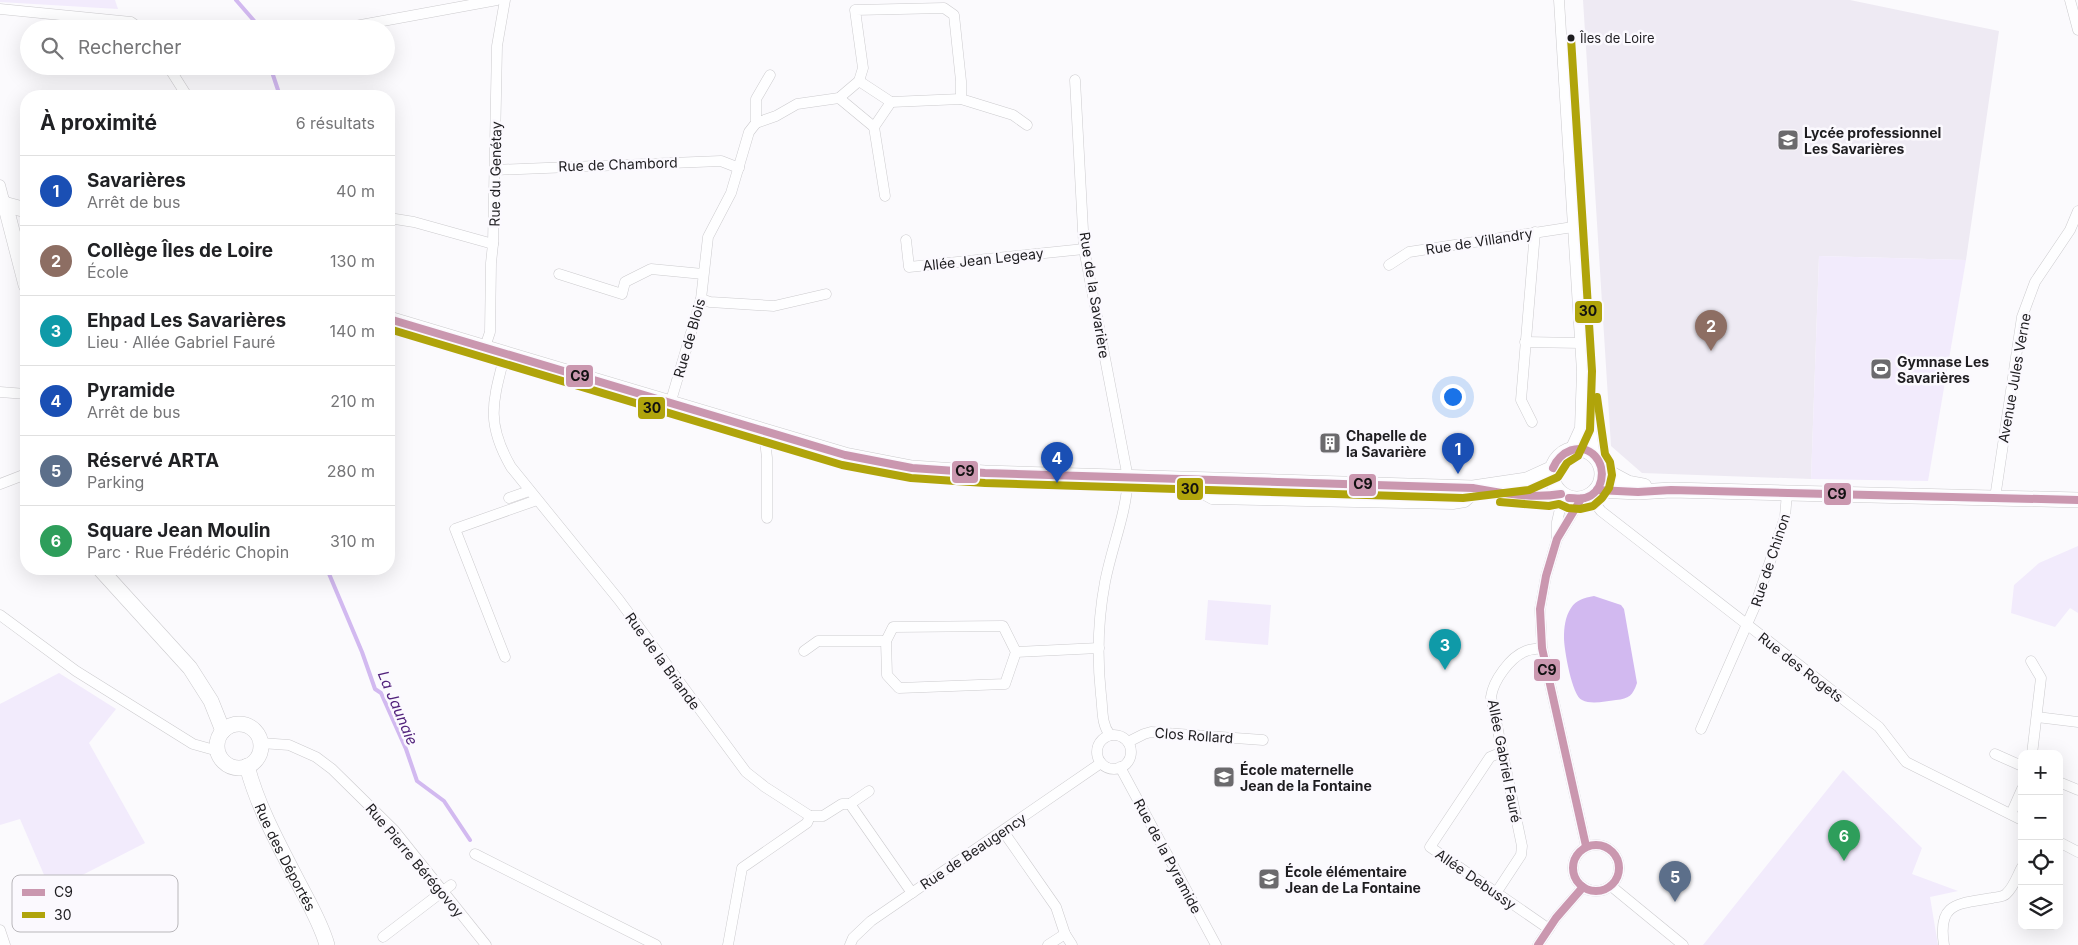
<!DOCTYPE html>
<html lang="fr">
<meta charset="utf-8">
<style>
:root{--surface:#fff;--page:#f2f2f2;--text:#202124;--muted:#757577;--line:#e0e0e0;--accent:#7c3aed}
body{margin:0;font-family:Inter,sans-serif;background:var(--page);color:var(--text)}
.controls{position:absolute;right:15px;bottom:15px;display:grid;overflow:hidden;border-radius:10px;box-shadow:0 5px 20px #0002}
.controls button{width:45px;height:45px;display:grid;place-items:center;padding:0;border:0;border-bottom:1px solid var(--line);background:var(--surface);color:var(--text);font:25px sans-serif}
.you{position:absolute;left:1452px;top:396px;width:18px;height:18px;margin:-12px;border:4px solid #fff;border-radius:50%;background:#1a73e8;box-shadow:0 0 0 8px #1a73e833}
.badge{display:grid;place-items:center;width:32px;height:32px;border-radius:50%;background:var(--accent);color:#fff;font-size:16px;font-weight:700}
.pin{position:absolute;translate:-50% -41px;filter:drop-shadow(0 1px 2px #0008)}
.pin::after{content:'';position:absolute;top:26px;width:18px;height:15px;background:inherit;clip-path:polygon(0 0,100% 0,50% 100%)}
.list{margin:0;padding:0;list-style:none}
h2{display:flex;justify-content:space-between;align-items:center;height:65px;margin:0;padding:0 20px;font-size:21px}
h2 small{font-size:16px;font-weight:400;color:var(--muted)}
.list li{display:grid;grid-template-columns:32px 1fr auto;gap:15px;align-items:center;box-sizing:border-box;height:70px;padding:0 20px;border-top:1px solid var(--line)}
.list b{display:block;font-size:19px;white-space:nowrap}
.list p{margin:0;font-size:16px;white-space:nowrap;color:var(--muted)}
.list em{font-size:16px;font-style:normal;color:var(--muted)}
.icon{flex:none;width:28px;height:28px;fill:none;stroke:currentColor;stroke-width:2;stroke-linecap:round;stroke-linejoin:round}
.map{position:relative;flex:none;width:2078px;height:945px;overflow:hidden}
.search{position:absolute;background:var(--surface);box-shadow:0 5px 20px #0002;left:20px;top:20px;width:375px;height:55px;display:flex;align-items:center;gap:12px;box-sizing:border-box;padding:0 18px;border-radius:28px;color:var(--muted);font-size:19px}
.panel{position:absolute;background:var(--surface);box-shadow:0 5px 20px #0002;left:20px;top:90px;width:375px;height:485px;border-radius:20px}
.map>svg:first-child{display:block}
</style>
<div class="map">
<svg width="2078" height="945" viewBox="0 0 2078 945">
<rect width="100%" height="100%" fill="#fbfafd"/>
<path fill="#eeeaf3" d="M1583,0h267l149,31 -33,229 -147,-4 -8,223 -169,-6 -31,-27z"/>
<g fill="#f2ebfc">
<path d="M0,0h115l3,9 -118,-7z"/>
<path d="M1819,256l147,4 -38,221 -117,-2z"/>
<path d="M2078,546v67l-8,-5 -15,19 -44,-14 3,-28 25,-22z"/>
<path d="M1208,600l63,5 -3,40 -63,-5z"/>
<path d="M59,673l57,36 -27,34 56,100 -94,48 -31,-72 -20,6v-121z"/>
<path d="M1843,770l79,78 -10,26 46,17 -28,6 8,48h-235z"/>
</g>
<path fill="#d2b9f0" d="M1594,596l27,9 3,4 13,74c-4,12 -8,16 -21,17 -11,1 -24,5 -34,0 -10,-4 -18,-51 -18,-62 0,-10 1,-21 7,-30 5,-8 13,-10 23,-12z"/>
<g fill="none" stroke-linecap="round" stroke-linejoin="round">
<g stroke="#d2b9f0" stroke-width="4">
<path d="M236,0l20,23 2,6"/>
<path d="M270,66l10,30"/>
<path d="M327,569l35,83 13,37 6,4 25,56 11,32 27,20 26,39"/>
</g>
<g stroke="#cccbce" stroke-width="11">
<g id="street">
<path d="M1559,0l23,372 -2,56 -10,22"/>
<path d="M2070,0l8,30"/>
<path d="M0,9l131,13 10,7"/>
<path d="M339,29l158,-29"/>
<path d="M168,66l19,30"/>
<path d="M1075,80l9,169 44,229c-2,37 -16,68 -23,104 -7,37 -8,76 -4,113 2,14 0,29 9,40"/>
<path d="M839,98l35,29 17,-25 -32,-21"/>
<path d="M891,102l70,-3 52,16 14,10"/>
<path d="M756,123l20,-7 21,-12 42,-6 20,-17 4,-13 -8,-58 89,-2 10,7 7,66v18"/>
<path d="M874,127l11,69"/>
<path d="M494,170l227,-9 18,7"/>
<path d="M0,185l5,19"/>
<path d="M389,218l25,4 79,22"/>
<path d="M906,240l3,27 175,-18"/>
<path d="M1389,265l20,-13 164,-25"/>
<path d="M559,274l63,20 3,-12 26,-13 52,5"/>
<path d="M701,299l9,3 64,4 52,-12"/>
<path d="M1525,342l56,1"/>
<path d="M485,347l5,-15 1,-69 2,-19 4,-198 8,-46"/>
<path d="M505,354c-12,47 -20,68 6,113l108,133 127,172 19,15 45,29"/>
<path d="M0,392l26,2"/>
<path d="M1586,393l9,64"/>
<path d="M670,404l31,-105 7,-62 23,-44 18,-61 7,-9v-24l14,-24"/>
<path d="M1532,422l-11,-22 14,-168"/>
<path d="M764,432l3,26v60"/>
<path d="M1202,480l-1,13 11,6 241,5 12,-2 15,-13"/>
<path d="M0,484l26,-10"/>
<path d="M1563,496l-6,26v17l-11,37 -6,33 2,39 44,198"/>
<path d="M1590,497l11,14 278,216 27,35 116,58"/>
<path d="M509,498l20,-7"/>
<path d="M1995,498l27,-181 13,-35 35,-52 8,-19"/>
<path d="M1557,539l24,-40"/>
<path d="M0,615l76,56 117,73 25,7"/>
<path d="M1003,626l13,26 -11,32 -106,4 -12,-13 -1,-34 7,-14z"/>
<path d="M804,651l14,-10h68"/>
<path d="M1016,652l83,-4"/>
<path d="M505,657l-50,-128 82,-29"/>
<path d="M2031,661l10,17 -9,76"/>
<path d="M2037,717l41,5"/>
<path d="M1701,729l54,-123 30,-89 2,-24"/>
<circle cx="1114" cy="752" r="17"/>
<path d="M1128,742l16,-8 7,-2 112,8"/>
<path d="M261,743l28,2 27,12 16,12 62,61 92,115"/>
<path d="M1502,752l-12,5 -60,90 119,82"/>
<path d="M1995,754l27,12"/>
<path d="M1120,767l96,178"/>
<path d="M2059,782l19,8"/>
<path d="M850,804l19,-13"/>
<path d="M2011,814l11,-25"/>
<path d="M810,816h13l19,-12h8l62,89"/>
<path d="M1003,831l53,76 9,27 -17,11"/>
<path d="M2059,842l19,10"/>
<circle cx="1596" cy="868" r="23"/>
<path d="M475,854l181,91"/>
<path d="M1611,886l72,59"/>
<path d="M1496,893l25,-38 1,-9 -31,-149c2,-16 19,-40 35,-46 5,-2 11,-2 16,-3"/>
<path d="M0,930l5,15"/>
<path d="M1065,934l7,11"/>
<path d="M383,937l68,-52"/>
<path d="M728,945l14,-77 65,-45 3,-7"/>
<path d="M850,945l3,-7 18,-17 230,-158"/>
<path d="M1538,945l18,-27 27,-31"/>
<path d="M1944,945c-7,-43 14,-41 48,-47 5,-1 11,-1 14,-4 8,-7 11,-18 16,-27"/>
</g>
</g>
<g stroke="#cccbce" stroke-width="16">
<g id="secondary">
<path d="M0,203l26,7"/>
<path d="M5,204l21,81"/>
<path d="M389,319l456,136 67,13 73,5 488,15 54,-8 26,-12"/>
<circle cx="1577" cy="474" r="25"/>
<path d="M1602,469l26,14 16,3"/>
<path d="M1597,490l41,2 33,-2 407,10"/>
<path d="M1497,492l52,4 12,-2"/>
<path d="M100,569l90,99 21,33 12,30"/>
<circle cx="239" cy="746" r="22"/>
<path id="s1" d="M247,766c11,42 33,81 53,120 10,19 21,38 27,59"/>
</g>
</g>
<use href="#street" stroke="#fefeff" stroke-width="10"/>
<use href="#secondary" stroke="#fefeff" stroke-width="15"/>
<g stroke="#fbf9fe" stroke-width="11">
<g id="bus-1">
<path d="M389,319l456,136 67,13 73,5 488,15c28,5 60,11 88,6"/>
<path d="M1553,468c6,-16 28,-27 42,-12 12,13 8,37 -10,42 -5,1 -11,0 -16,0"/>
<path d="M1597,490l41,2 33,-2 407,10"/>
<path d="M1581,499l-24,40 -11,37 -6,33 2,39 44,198"/>
<circle cx="1596" cy="868" r="23"/>
<path d="M1538,945l18,-27 27,-31"/>
</g>
</g>
<g stroke="#fbf9fe" stroke-width="11">
<g id="bus-2">
<path d="M389,329l453,136 69,13 74,5 478,15 66,-8 29,-13 9,-14 11,-7 12,-26 2,-59 -21,-333"/>
<path d="M1500,502l49,4 10,-2 9,4 12,1 13,-3 9,-8 7,-10 3,-13 -2,-13 -5,-8 -8,-57"/>
</g>
</g>
<use href="#bus-1" stroke="#ca97af" stroke-width="8"/>
<use href="#bus-2" stroke="#b0a40b" stroke-width="8"/>
</g>
<defs>
<g id="school-square" transform="scale(1.125)"><rect x="-9" y="-9" width="18" height="18" rx="4" fill="#6b6a6d" stroke="#fbf9fe"/><path d="M0-5L7-2L0 1L-7-2ZM-4 1L0 2.5L4 1V4Q0 6-4 4Z" fill="#fff"/></g>
<g id="stadium-square" transform="scale(1.125)"><rect x="-9" y="-9" width="18" height="18" rx="4" fill="#6b6a6d" stroke="#fbf9fe"/><path d="M0-5a6.5 5 0 1 0 0 10a6.5 5 0 1 0 0-10ZM-3.5-1.8h7v3.6h-7Z" fill="#fff"/></g>
<g id="building-square" transform="scale(1.125)"><rect x="-9" y="-9" width="18" height="18" rx="4" fill="#6b6a6d" stroke="#fbf9fe"/><path d="M-4-6H4V6H1V3H-1V6H-4ZM-2.5-4.3h1.7v1.8h-1.7ZM.8-4.3h1.7v1.8H.8ZM-2.5-1h1.7V.8h-1.7ZM.8-1h1.7V.8H.8Z" fill="#fff"/></g>
</defs>
<g fill-rule="evenodd">
<use href="#school-square" x="1788" y="140"/>
<use href="#stadium-square" x="1881" y="369"/>
<use href="#building-square" x="1330" y="443"/>
<use href="#school-square" x="1224" y="777"/>
<use href="#school-square" x="1269" y="879"/>
</g>
<circle fill="#1e1d20" stroke="#fbf9fe" stroke-width="2" cx="1571" cy="38" r="4.5"/>
<g text-anchor="middle" dominant-baseline="central" stroke-width="5" stroke-linejoin="round" paint-order="stroke">
<g font-size="13" fill="#1e1d20" stroke="#fbf9fe" text-anchor="start">
<text x="1580" y="38">Îles de Loire</text>
</g>
<g font-size="14" font-weight="bold" fill="#1e1d20" stroke="#fbf9fe" text-anchor="start">
<text x="1804" y="132">Lycée professionnel<tspan x="1804" dy="16">Les Savarières</tspan></text>
<text x="1897" y="361">Gymnase Les<tspan x="1897" dy="16">Savarières</tspan></text>
<text x="1346" y="435">Chapelle de<tspan x="1346" dy="16">la Savarière</tspan></text>
<text x="1240" y="769">École maternelle<tspan x="1240" dy="16">Jean de la Fontaine</tspan></text>
<text x="1285" y="871">École élémentaire<tspan x="1285" dy="16">Jean de La Fontaine</tspan></text>
</g>
<g font-size="14" fill="#1e1d20" stroke="#fbf9fe">
<text transform="translate(618 164) rotate(-2)">Rue de Chambord</text>
<text transform="translate(495 174) rotate(-89)">Rue du Genétay</text>
<text transform="translate(1479 241) rotate(-9)">Rue de Villandry</text>
<text transform="translate(983 259) rotate(-6)">Allée Jean Legeay</text>
<text transform="translate(1095 295) rotate(81)">Rue de la Savarière</text>
<text transform="translate(689 338) rotate(-74)">Rue de Blois</text>
<text transform="translate(2014 378) rotate(-80)">Avenue Jules Verne</text>
<text transform="translate(1770 560) rotate(-72)">Rue de Chinon</text>
<text transform="translate(663 661) rotate(54)">Rue de la Briande</text>
<text transform="translate(1801 667) rotate(38)">Rue des Rogets</text>
<text transform="translate(1194 735) rotate(4)">Clos Rollard</text>
<text transform="translate(1505 761) rotate(79)">Allée Gabriel Fauré</text>
<text transform="translate(973 851) rotate(-34)">Rue de Beaugency</text>
<text stroke="none"><textPath href="#s1" startOffset="99">Rue des Déportés</textPath></text>
<text transform="translate(1168 856) rotate(62)">Rue de la Pyramide</text>
<text transform="translate(415 860) rotate(50)">Rue Pierre Bérégovoy</text>
<text transform="translate(1476 879) rotate(35)">Allée Debussy</text>
</g>
<g font-size="15" font-style="italic" fill="#52237c" stroke="#fbf9fe">
<text transform="translate(398 708) rotate(67)">La Jaunaie</text>
</g>
</g>
<rect x="12" y="875" width="166" height="57" rx="8" fill="#fbf9fe" stroke="#b9b7bb" stroke-width="1"/>
<rect x="22" y="889" width="23" height="7" fill="#ca97af"/>
<rect x="22" y="912" width="23" height="6" fill="#b0a40b"/>
<g font-size="14" fill="#1e1d20">
<text x="54" y="897">C9</text>
<text x="54" y="920">30</text>
</g>
<g stroke="#fbf9fe" stroke-width="2">
<rect x="1574" y="300" width="29" height="24" rx="5" fill="#b0a40b"/>
<rect x="565" y="364" width="29" height="24" rx="5" fill="#ca97af"/>
<rect x="637" y="396" width="29" height="24" rx="5" fill="#b0a40b"/>
<rect x="951" y="460" width="28" height="24" rx="5" fill="#ca97af"/>
<rect x="1348" y="473" width="29" height="24" rx="5" fill="#ca97af"/>
<rect x="1176" y="477" width="28" height="24" rx="5" fill="#b0a40b"/>
<rect x="1823" y="482" width="29" height="24" rx="5" fill="#ca97af"/>
<rect x="1533" y="658" width="28" height="24" rx="5" fill="#ca97af"/>
</g>
<g font-size="14" text-anchor="middle" font-weight="bold" fill="#111">
<text x="1588" y="316">30</text>
<text x="580" y="381">C9</text>
<text x="652" y="413">30</text>
<text x="965" y="476">C9</text>
<text x="1363" y="489">C9</text>
<text x="1190" y="494">30</text>
<text x="1837" y="499">C9</text>
<text x="1547" y="675">C9</text>
</g>
</svg>
<div class="controls">
<button>+</button>
<button>−</button>
<button><svg class="icon" aria-label="locate" viewBox="0 0 24 24"><circle cx="12" cy="12" r="6"/><path d="M12 2v4M12 18v4M2 12h4M18 12h4"/></svg></button>
<button><svg class="icon" aria-label="layers" viewBox="0 0 24 24"><path d="M12 4l9 5-9 5-9-5zM3 14l9 5 9-5"/></svg></button>
</div>
<div class="you"></div>
<div class="pin badge" style="left:1458px;top:474px;background:#1a4fb4">1</div>
<div class="pin badge" style="left:1711px;top:351px;background:#8d6e63">2</div>
<div class="pin badge" style="left:1445px;top:670px;background:#0f9aa8">3</div>
<div class="pin badge" style="left:1057px;top:483px;background:#1a4fb4">4</div>
<div class="pin badge" style="left:1675px;top:902px;background:#5c6f8a">5</div>
<div class="pin badge" style="left:1844px;top:861px;background:#2e9e5b">6</div>
<div class="search"><svg class="icon" aria-label="search" viewBox="0 0 24 24"><circle cx="10" cy="10" r="6"/><path d="M15 15l6 6"/></svg>Rechercher</div>
<section class="panel">
<h2>À proximité<small>6 résultats</small></h2>
<ul class="list">
<li><span class="badge" style="background:#1a4fb4">1</span><div><b>Savarières</b><p>Arrêt de bus</p></div><em>40 m</em></li>
<li><span class="badge" style="background:#8d6e63">2</span><div><b>Collège Îles de Loire</b><p>École</p></div><em>130 m</em></li>
<li><span class="badge" style="background:#0f9aa8">3</span><div><b>Ehpad Les Savarières</b><p>Lieu · Allée Gabriel Fauré</p></div><em>140 m</em></li>
<li><span class="badge" style="background:#1a4fb4">4</span><div><b>Pyramide</b><p>Arrêt de bus</p></div><em>210 m</em></li>
<li><span class="badge" style="background:#5c6f8a">5</span><div><b>Réservé ARTA</b><p>Parking</p></div><em>280 m</em></li>
<li><span class="badge" style="background:#2e9e5b">6</span><div><b>Square Jean Moulin</b><p>Parc · Rue Frédéric Chopin</p></div><em>310 m</em></li>
</ul>
</section>
</div>
